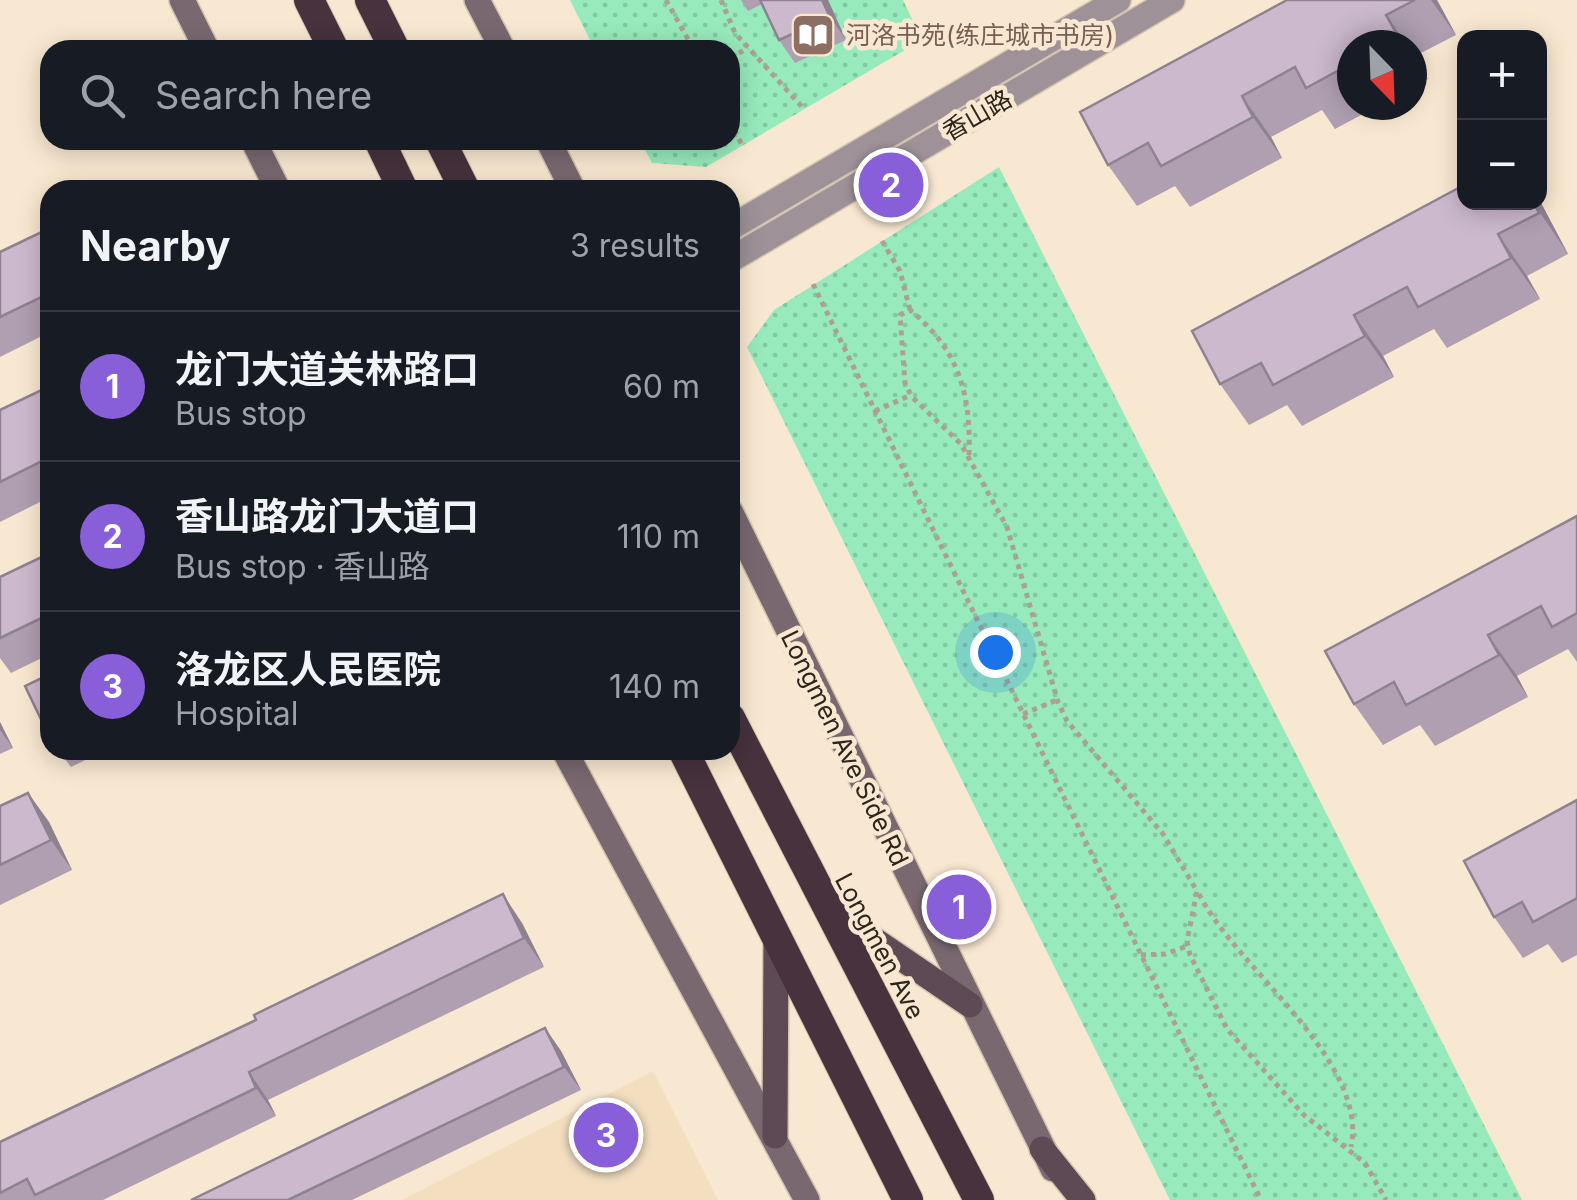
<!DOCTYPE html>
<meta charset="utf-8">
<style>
:root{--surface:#171b24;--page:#20242c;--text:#f1f3f6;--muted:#9ea1a6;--line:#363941;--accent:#885fd9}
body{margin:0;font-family:Inter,"Noto Sans SC",sans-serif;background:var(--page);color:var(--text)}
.controls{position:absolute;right:30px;top:30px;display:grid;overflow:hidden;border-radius:20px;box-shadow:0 5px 25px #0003}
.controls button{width:90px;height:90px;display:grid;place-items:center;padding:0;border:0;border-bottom:2px solid var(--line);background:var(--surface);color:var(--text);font:50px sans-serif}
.compass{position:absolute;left:1337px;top:30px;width:90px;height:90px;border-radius:50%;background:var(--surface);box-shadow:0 5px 25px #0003;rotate:157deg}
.you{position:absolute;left:995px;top:652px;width:35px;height:35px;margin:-25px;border:8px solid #fff;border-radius:50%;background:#1a73e8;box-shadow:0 0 0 15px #1a73e833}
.badge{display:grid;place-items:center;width:65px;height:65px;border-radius:50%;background:var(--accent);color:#fff;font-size:32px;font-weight:700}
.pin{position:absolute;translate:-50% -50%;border:5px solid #fff;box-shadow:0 2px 10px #0006}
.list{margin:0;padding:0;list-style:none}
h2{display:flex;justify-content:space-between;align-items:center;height:130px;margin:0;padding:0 40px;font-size:42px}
h2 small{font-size:32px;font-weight:400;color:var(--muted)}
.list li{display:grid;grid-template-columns:65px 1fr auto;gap:30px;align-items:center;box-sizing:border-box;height:150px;padding:0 40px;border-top:2px solid var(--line)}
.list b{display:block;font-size:38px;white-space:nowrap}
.list p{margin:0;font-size:32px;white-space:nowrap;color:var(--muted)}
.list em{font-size:32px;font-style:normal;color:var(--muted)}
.icon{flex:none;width:55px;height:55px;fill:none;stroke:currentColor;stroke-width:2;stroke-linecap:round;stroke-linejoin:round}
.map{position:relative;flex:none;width:1577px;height:1200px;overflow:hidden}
.search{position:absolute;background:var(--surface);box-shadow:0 5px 25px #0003;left:40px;top:40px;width:700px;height:110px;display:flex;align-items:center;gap:25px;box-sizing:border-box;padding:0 35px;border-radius:30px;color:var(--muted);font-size:38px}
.panel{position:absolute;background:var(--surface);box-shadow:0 5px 25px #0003;left:40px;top:180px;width:700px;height:580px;border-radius:30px}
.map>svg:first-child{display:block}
</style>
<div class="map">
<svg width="1577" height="1200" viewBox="0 0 1577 1200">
<defs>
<pattern id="park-dots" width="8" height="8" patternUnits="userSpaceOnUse" patternTransform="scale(2.5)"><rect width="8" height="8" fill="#97eabc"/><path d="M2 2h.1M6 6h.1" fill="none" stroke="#82c9a1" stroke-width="1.8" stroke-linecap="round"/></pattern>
</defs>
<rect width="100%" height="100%" fill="#f9e8d1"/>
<path fill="#f3dec0" d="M653,1071l65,129h-316z"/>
<g fill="url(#park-dots)">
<path d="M570,0h333l19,40 -216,127 -54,-4 -12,-23h90v-90h-135z"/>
<path d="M999,167l523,1033h-352l-423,-853 27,-37z"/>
</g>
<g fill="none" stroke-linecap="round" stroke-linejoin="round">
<g stroke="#d4c5b1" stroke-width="28">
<g id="street">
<path d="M730,228l388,-228"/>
<path d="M730,260l442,-260"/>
</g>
</g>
<g stroke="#d4c5b1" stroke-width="28">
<g id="secondary">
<path d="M182,0l25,50"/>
<path d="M477,0l26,50"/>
<path d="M253,140l25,50"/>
<path d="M548,140l25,50"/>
<path d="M730,511l323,658"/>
<path d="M564,750l243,450"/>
</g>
</g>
<g stroke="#d4c5b1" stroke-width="28">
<g id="primary">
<path d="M829,909l141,96"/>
<path d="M775,1136l1,-199"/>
<path d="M1042,1149l41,51"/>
</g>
</g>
<g stroke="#d4c5b1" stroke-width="32">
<g id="highway">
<path d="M309,0l25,50"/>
<path d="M370,0l25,50"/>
<path d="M379,140l24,50"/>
<path d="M440,140l25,50"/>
<path d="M730,718l249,482"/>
<path d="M683,750l225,450"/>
</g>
</g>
<g stroke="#ada08f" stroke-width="5" stroke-dasharray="5 5" stroke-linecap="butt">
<path d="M666,0l28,50"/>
<path d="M721,0l14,33 69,76"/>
<path d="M730,58l18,-10"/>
<path d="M730,121l12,24"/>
<path d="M882,241l18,30 10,39"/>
<path d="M813,284l448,916"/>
<path d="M875,411l36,-16"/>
<path d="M969,455c2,-61 -10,-105 -59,-145l-10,5 5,68 7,14 49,47 46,83 51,175 9,19 96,113 34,57 -10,50 3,14 37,74 77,86 61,48 21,37"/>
<path d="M1023,714l34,-14"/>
<path d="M1199,894c37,74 170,166 152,253"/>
<path d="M1141,955l24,-1 22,-8"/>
</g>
<use href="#street" stroke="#9e9298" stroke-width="25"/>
<use href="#secondary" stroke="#796870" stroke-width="25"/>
<use href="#primary" stroke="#5e4a54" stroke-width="25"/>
<use href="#highway" stroke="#47323d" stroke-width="30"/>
</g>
<g fill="#af9fb1">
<path d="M741,0h87l18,40 -51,23 -16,-23 -17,-36 -14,7z"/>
<path d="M1287,0h150l19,35 -41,21 13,23 -16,9v-43h-60v60h28l-45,24 -13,-19 -51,27 11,21 -92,49 -15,-21 -38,20 -29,-41z"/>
<path d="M1540,201l28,53 -41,22 13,23 -93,49 -13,-19 -51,27 11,21 -92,49 -15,-21 -38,20 -29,-41z"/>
<path d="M50,228v104l-50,25v-105z"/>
<path d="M50,386v111l-50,25v-112z"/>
<path d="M1577,516v146l-9,-13 -51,27 11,21 -93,49 -15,-21 -37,20 -29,-41z"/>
<path d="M50,553v101l-39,19 -11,-15v-81z"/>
<path d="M0,722l13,26 -13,6z"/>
<path d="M58,750h48l-35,17z"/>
<path d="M28,793l21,29 23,48 -72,35v-99z"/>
<path d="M1577,800v155l-15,8 -14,-19 -25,14 -29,-41z"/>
<path d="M522,923l22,44 -276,133 8,16 -173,84h-103v-58z"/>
<path d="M545,1028l16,23 20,39 -229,110h-161z"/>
</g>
<g fill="#8f8290">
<path d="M822,0h6l18,40 -16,-23z"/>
<path d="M1431,0h6l19,35z"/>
<path d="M1386,15l21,30h-3l-5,-7z"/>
<path d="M1412,52l3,4 13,23 -16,-22z"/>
<path d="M1242,96l29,41 11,21 -29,-41z"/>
<path d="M1540,201l28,53 -35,-52z"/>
<path d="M1498,234l29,42 13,23 -29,-41z"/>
<path d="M1354,315l29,41 11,21 -29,-41z"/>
<path d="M1488,635l29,41 11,21 -29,-42z"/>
<path d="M0,722l13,26 -13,-18z"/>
<path d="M28,793l21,29 23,48 -21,-30z"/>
<path d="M503,894l19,29 22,44 -20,-29z"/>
<path d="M545,1028l16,23 20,39 -17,-23z"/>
<path d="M249,1072l19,28 8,16 -20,-28z"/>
</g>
<g fill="#ccb9ce" stroke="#8f8290" stroke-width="2.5">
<path d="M760,0h62l8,17 -51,23z"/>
<path d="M1287,0h128l-29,15 13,23 -13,7h-34v18l-46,25 -11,-21 -53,29 11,21 -92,49 -13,-23 -40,22 -28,-53z"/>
<path d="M1464,185v17h69l6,11 -41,21 13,24 -93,49 -11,-20 -53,28 11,21 -92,49 -12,-22 -41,21 -28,-53z"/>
<path d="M50,228v65l-50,24v-65z"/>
<path d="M50,386v71l-50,25v-72z"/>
<path d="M1577,516v97l-25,14 -11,-21 -53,29 11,20 -93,50 -12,-23 -40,22 -29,-53z"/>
<path d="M50,553v61l-50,24v-61z"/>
<path d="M50,674v64l-25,-52z"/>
<path d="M28,793l23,47 -51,25v-59z"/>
<path d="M1577,800v98l-44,24 -11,-20 -28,15 -30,-56z"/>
<path d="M503,894l21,44 -275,134 7,16 -221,107 -8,-16 -27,14v-51l256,-122 -2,-5z"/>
<path d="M545,1028l19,39 -276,133h-97z"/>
</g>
<defs>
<g id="library-square" transform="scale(2.25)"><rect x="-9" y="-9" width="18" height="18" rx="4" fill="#8d6e63" stroke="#f9e8d1"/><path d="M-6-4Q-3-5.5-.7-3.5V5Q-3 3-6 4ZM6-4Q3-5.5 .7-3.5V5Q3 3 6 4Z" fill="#fff"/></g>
</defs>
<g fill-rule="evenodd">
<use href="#library-square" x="813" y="35"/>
</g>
<g text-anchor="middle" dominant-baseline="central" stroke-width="9" stroke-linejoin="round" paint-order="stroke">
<g font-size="25" fill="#785e54" stroke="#f9e8d1" text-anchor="start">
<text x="846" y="35">河洛书苑(练庄城市书房)</text>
</g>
<g font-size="25" fill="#2c261d" stroke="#f9e8d1">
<text transform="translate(977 115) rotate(-30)">香山路</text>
<text transform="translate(845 748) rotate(64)">Longmen Ave Side Rd</text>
<text transform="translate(880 946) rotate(62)">Longmen Ave</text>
</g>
</g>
</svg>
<div class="controls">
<button>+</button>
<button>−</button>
</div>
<svg class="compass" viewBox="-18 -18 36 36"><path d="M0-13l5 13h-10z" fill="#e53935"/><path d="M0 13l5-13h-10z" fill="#9ea1a6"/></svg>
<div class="you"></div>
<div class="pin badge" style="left:959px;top:907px">1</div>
<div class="pin badge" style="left:891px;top:185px">2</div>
<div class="pin badge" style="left:606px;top:1135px">3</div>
<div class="search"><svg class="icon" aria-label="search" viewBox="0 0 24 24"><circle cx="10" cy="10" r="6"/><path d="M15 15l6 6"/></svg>Search here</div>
<section class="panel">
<h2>Nearby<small>3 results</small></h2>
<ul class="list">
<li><span class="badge">1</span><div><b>龙门大道关林路口</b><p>Bus stop</p></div><em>60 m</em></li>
<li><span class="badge">2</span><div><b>香山路龙门大道口</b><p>Bus stop · 香山路</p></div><em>110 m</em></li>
<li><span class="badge">3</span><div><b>洛龙区人民医院</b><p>Hospital</p></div><em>140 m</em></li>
</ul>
</section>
</div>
